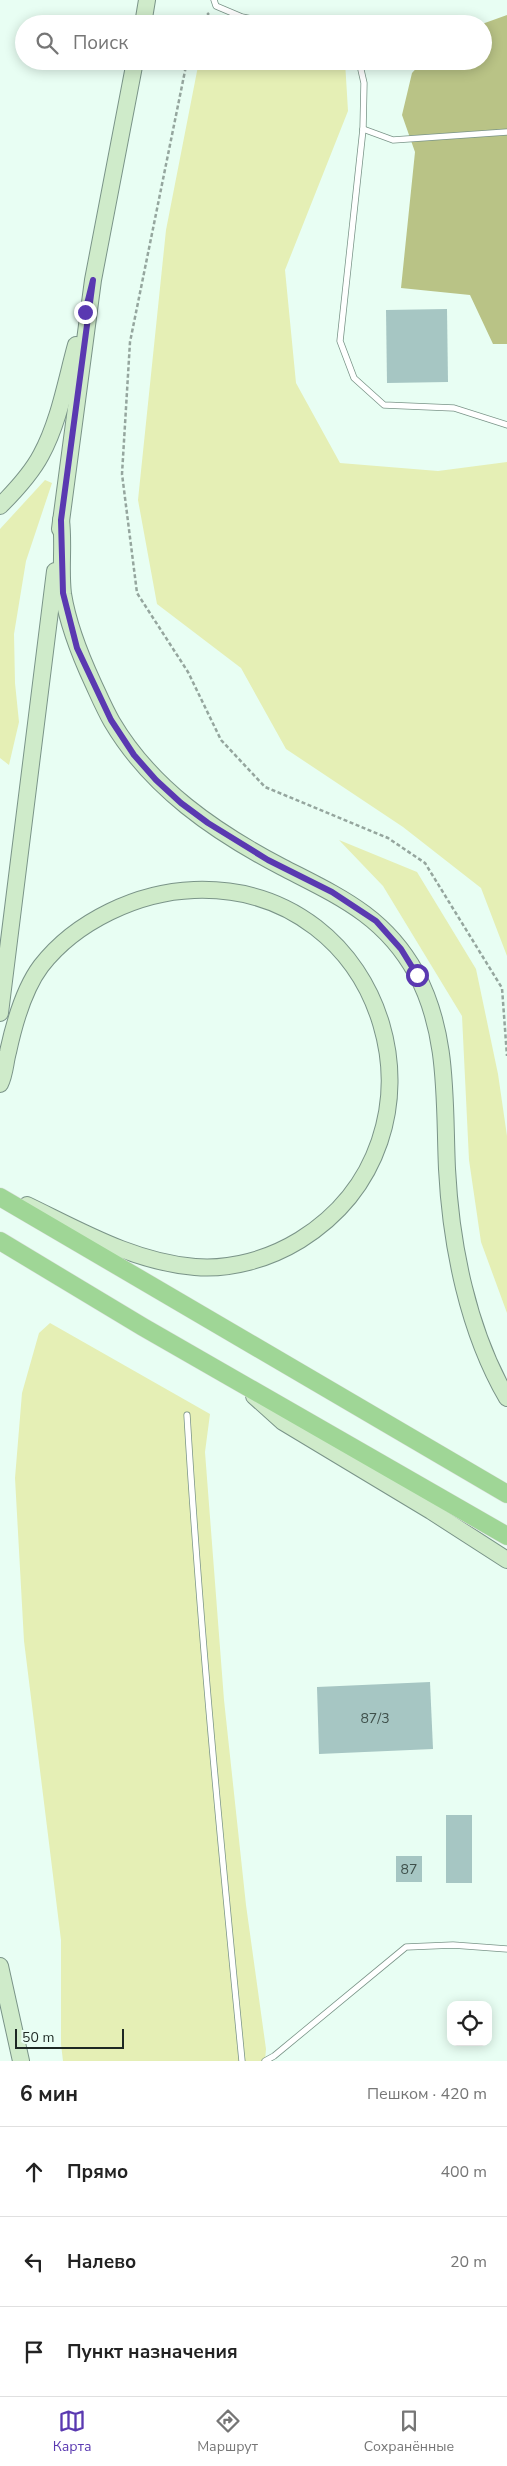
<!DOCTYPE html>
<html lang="ru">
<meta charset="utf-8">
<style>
:root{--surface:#fff;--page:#f2f2f2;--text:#222;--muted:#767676;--line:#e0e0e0;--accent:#5a39b1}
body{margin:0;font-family:"Nunito Sans",sans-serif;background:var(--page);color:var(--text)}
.controls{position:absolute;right:15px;bottom:15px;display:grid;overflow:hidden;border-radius:10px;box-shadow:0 2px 12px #0003}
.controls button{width:45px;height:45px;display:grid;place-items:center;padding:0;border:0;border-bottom:1px solid var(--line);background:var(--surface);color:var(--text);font:25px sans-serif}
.scale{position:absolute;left:15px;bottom:12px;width:109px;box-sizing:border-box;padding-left:5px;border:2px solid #1d2823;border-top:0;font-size:14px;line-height:18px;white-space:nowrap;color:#1d2823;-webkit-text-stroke:4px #e8fef3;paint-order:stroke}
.stop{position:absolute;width:15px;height:15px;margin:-11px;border:4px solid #5a39b1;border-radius:50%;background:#fff}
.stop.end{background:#5a39b1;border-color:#fff;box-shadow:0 1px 5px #0008}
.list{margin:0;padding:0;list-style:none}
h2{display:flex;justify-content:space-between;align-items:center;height:65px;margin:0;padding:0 20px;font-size:21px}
h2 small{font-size:16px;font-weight:400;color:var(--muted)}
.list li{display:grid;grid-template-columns:32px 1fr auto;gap:15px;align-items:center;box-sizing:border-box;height:90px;padding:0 20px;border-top:1px solid var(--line)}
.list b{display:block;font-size:19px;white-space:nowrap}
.list em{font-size:16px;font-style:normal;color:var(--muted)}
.icon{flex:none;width:28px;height:28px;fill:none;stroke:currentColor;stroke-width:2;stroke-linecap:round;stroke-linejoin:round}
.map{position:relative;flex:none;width:507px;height:2061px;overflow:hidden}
.search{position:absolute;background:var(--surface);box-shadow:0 2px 12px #0003;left:15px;right:15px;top:15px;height:55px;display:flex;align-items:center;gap:12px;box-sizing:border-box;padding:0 18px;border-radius:28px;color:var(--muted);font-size:19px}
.sheet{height:335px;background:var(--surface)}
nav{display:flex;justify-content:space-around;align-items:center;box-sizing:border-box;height:70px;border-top:1px solid var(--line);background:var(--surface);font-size:14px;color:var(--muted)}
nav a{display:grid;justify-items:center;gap:2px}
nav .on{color:var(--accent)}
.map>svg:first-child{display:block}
</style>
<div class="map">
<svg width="507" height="2061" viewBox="0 0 507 2061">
<rect width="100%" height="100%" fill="#e8fef3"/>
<g fill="#e5efb5">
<path d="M199,61h146l3,50 -63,159 11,113 44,80 98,8 69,-9v494l-26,-68 -78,-61 -117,-78 -45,-81 -84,-64 -19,-104 28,-270z"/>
<path d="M45,480l7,3 -26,78 -12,73 1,49 4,39 -10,43 -9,-7v-229z"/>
<path d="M339,840l78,32 59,97 22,105 9,62v177l-26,-71 -12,-82 -7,-144 -79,-130z"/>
<path d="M50,1323l160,91 -5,38 19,248 22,205 20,144 -1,12h-202l-2,-17v-104l-37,-299 -9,-163 7,-85 17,-60z"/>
</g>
<path fill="#b9c386" d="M507,15v329h-14l-23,-49 -69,-7 14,-136 -13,-37 10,-42 11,-12h60l-1,-37z"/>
<g fill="#a6c6c3">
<path d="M447,309l1,73 -61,1 -1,-73z"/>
<path d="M430,1682l3,67 -114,5 -2,-67z"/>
<rect x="446" y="1815" width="26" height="68"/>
<rect x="396" y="1856" width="26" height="26"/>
</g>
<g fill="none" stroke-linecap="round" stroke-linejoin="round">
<g stroke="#7a9488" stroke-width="7">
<g id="lane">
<path d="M214,0l2,6 26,11 34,7"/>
<path d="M359,61l5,22 -1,46 -23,212 14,37 30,27 70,3 53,17"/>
<path d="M363,129l30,11 114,-8"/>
<path d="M187,1415c13,216 34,431 55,646"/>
<path d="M265,2061l9,-5 132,-109 47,-2 54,4"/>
</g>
</g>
<g stroke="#7a9488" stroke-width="18">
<g id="secondary">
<path d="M143,24l4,-24"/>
<path d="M0,506c15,-15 31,-32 41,-51 18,-33 25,-74 35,-110"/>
<path d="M61,520c3,24 -1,49 2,74 5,31 17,61 30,89 6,13 12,27 19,39 39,66 103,110 170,145 56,29 102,48 134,106 33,61 28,129 31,196 4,77 21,162 60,229"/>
<path d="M60,529l33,-249 42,-219"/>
<path d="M0,1013l55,-442"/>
<path d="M0,1084c5,-10 5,-21 8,-32 6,-28 15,-62 33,-86 35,-45 97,-74 153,-76 195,-7 269,248 106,350 -31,19 -69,30 -105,27 -61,-5 -114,-36 -168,-62"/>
<path d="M254,1396l29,26 148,89 76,49"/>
<path d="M0,1966l21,95"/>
</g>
</g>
<g stroke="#dfe1e0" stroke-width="19">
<g id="primary">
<path d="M0,1197l507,297"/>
<path d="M0,1241l143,86 364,209"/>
</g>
</g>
<g stroke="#95a69e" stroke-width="2.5" stroke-dasharray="4 2.5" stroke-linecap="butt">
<path d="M198,24l11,-11"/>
<path d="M187,61l-57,281 -8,132 15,119 51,79 33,68 44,47 123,51 37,25 77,125 5,68"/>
</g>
<use href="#lane" stroke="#fff" stroke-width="5.5"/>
<use href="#secondary" stroke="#cfebca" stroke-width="16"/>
<use href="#primary" stroke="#9fd696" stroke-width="18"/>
</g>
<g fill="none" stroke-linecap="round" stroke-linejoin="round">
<path stroke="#5a39b1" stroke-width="6" d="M85,312l8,-32 -32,240 2,73 14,55 34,72 23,35 22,25 25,23 27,20 60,37 64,32 44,29 25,28 16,26"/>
</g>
<g text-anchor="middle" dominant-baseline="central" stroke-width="4" stroke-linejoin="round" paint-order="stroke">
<g font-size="14" fill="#3f504b">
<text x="375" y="1718">87/3</text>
<text x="409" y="1869">87</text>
</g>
</g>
</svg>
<div class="controls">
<button><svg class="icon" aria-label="locate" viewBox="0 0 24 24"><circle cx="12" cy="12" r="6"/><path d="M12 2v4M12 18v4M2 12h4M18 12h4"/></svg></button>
</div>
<div class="scale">50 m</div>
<div class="stop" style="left:417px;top:975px"></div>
<div class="stop end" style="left:85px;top:312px"></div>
<div class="search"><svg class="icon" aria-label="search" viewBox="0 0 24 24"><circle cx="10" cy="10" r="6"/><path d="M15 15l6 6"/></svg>Поиск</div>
</div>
<section class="sheet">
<h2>6 мин<small>Пешком · 420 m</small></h2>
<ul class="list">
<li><svg class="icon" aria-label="ahead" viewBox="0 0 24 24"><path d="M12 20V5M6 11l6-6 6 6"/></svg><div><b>Прямо</b></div><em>400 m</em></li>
<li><svg class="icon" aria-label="left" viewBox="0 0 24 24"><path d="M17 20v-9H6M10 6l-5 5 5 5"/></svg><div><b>Налево</b></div><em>20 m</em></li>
<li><svg class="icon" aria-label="arrive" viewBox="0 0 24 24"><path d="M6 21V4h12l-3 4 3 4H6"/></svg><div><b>Пункт назначения</b></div></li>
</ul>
</section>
<nav>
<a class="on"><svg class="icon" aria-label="map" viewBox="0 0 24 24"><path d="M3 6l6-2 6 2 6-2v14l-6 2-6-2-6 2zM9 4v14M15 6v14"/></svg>Карта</a>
<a><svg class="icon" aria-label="directions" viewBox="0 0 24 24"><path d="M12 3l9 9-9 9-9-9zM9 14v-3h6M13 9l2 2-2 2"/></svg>Маршрут</a>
<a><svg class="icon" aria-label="saved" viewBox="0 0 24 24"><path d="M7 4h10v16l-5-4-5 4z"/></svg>Сохранённые</a>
</nav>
